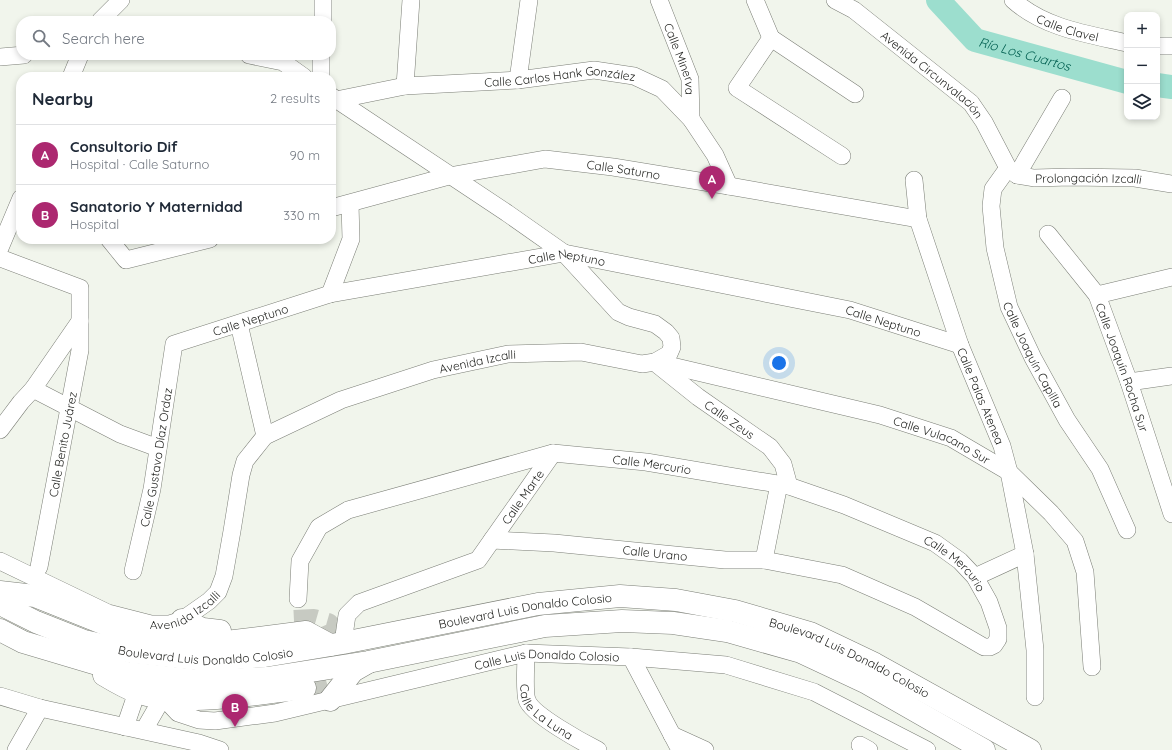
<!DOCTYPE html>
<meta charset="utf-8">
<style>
:root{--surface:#fff;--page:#f6f6f7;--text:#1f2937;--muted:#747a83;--line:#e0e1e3;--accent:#ac2870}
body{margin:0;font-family:Quicksand,sans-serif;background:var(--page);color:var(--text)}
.controls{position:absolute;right:12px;top:12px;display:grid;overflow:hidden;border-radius:8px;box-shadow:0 2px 6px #0003}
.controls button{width:36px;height:36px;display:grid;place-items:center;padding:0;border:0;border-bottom:1px solid var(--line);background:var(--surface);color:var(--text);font:20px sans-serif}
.you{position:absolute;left:779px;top:363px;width:14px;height:14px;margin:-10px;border:3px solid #fff;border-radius:50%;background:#1a73e8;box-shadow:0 0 0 6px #1a73e833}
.badge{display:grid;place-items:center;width:26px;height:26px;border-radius:50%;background:var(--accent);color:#fff;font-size:13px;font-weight:700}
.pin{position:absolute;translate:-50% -33px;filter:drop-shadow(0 1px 2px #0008)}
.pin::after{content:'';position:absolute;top:21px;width:14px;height:12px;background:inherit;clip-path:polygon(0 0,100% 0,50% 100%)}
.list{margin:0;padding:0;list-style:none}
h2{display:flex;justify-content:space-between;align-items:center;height:52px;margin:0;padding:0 16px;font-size:17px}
h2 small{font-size:13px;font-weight:400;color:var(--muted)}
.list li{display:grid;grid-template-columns:26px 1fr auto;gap:12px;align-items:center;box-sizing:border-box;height:60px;padding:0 16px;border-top:1px solid var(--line)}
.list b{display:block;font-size:15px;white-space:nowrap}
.list p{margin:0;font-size:13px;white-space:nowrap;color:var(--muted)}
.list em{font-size:13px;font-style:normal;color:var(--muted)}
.icon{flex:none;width:22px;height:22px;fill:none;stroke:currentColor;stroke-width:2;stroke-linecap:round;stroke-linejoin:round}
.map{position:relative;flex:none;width:1172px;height:750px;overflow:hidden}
.search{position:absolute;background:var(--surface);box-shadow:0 2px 6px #0003;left:16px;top:16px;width:320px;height:44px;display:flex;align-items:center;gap:10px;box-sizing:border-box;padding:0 14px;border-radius:16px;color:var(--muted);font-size:15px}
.panel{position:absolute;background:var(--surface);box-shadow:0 2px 6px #0003;left:16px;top:72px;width:320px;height:172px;border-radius:16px}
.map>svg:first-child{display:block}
</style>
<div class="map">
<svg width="1172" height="750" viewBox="0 0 1172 750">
<rect width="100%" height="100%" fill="#f1f5ec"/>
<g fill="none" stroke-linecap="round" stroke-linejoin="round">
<g stroke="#9cdece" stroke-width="24">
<path id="s1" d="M938,0l37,40 152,42"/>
<path d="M1157,85l15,2"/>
</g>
<path stroke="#c7cac2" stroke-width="22" stroke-dasharray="22 11" stroke-linecap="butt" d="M294,621l20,-1 14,4 10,23v20l-9,14 -24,7"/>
<g stroke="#7b7e76" stroke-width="18">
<g id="minor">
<path id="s2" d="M659,0l31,79 1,40"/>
<path d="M755,0l16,38"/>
<path id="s3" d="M835,0l19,10 117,93 13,19 24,46 9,7 17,3 37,-1 64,1 37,6"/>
<path id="s4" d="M1013,0c31,28 74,34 114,43"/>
<path d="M100,21l21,-21"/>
<path d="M323,21v-21"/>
<path d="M771,38l-34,50 105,68"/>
<path d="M771,38l84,56"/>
<path d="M1157,46h15"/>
<path d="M249,55l34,7 21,15"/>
<path d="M0,57l24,-2"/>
<path d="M71,77l9,-22"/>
<path d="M321,77v-22"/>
<path d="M518,80l11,-80"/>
<path d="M405,86l6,-86"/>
<path id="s5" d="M331,101l74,-15 113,-6 76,-10 40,6 28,13 29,30 24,36 14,31"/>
<path id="s6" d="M1008,168l-15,21 -2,17 4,42 14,59 24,51 34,62 33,49 27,61"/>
<path d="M1017,175l45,-77"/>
<path id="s7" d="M914,180l4,39 42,126 42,101 7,26 16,82 10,96v47"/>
<path id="s8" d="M331,208l118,-32 96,-17 68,8 116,19 189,33"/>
<path id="s9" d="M1048,234l49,61 32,87 43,132"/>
<path d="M109,239l17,21 84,-21"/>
<path d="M0,248l21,-50"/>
<path d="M0,258l80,30v33l-47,68 -12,13 -21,28"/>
<path d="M330,294l21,-55 -1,-35"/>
<path d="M1097,295l75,-18"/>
<path d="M239,324l26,112"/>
<path id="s10" d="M655,362l225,53 71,23 58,34 42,41 24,28 10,31 7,95"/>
<path id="s11" d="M658,365l40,32 72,50 13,17 6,22"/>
<path d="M1129,382l43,-6"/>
<path d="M33,389l87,45 38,14"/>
<path d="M764,560l15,-76"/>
<path id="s12" d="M0,561l108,52 43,11h18l13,-4 27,-19 9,-9 6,-16 8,-45 9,-56 4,-14 20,-25 76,-36 92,-30 75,-16 73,-2 61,12 13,-2 14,-8 3,-7 -1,-9 -5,-6 -11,-8 -26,-7 -11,-5 -54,-59 -57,-40 -176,-117"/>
<path id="s13" d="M39,567l41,-217v-29"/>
<path id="s14" d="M133,571l19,-82 22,-145 156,-50 234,-41 286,57 110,35"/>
<path d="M975,577l50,-23"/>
<path id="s15" d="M298,599l2,-38 19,-34 29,-17 205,-57 93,9 143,24 55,19 91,38 25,18 15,16 14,25 9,26v11l-4,6 -4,2h-6l-69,-40 -73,-32 -78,-15h-39l-171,-17 -62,-3"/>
<path id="s16" d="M343,643l4,-28 12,-12 119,-43 75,-107"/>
<path id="s17" d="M526,653c0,11 -2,39 1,47 5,15 57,43 71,50"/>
<path d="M631,657l49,93"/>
<path d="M0,696l40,12 159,35 21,7"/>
<path d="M125,727l12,-35"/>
<path id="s18" d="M144,730l19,-33 15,16 21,7 16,1 60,-8 251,-60 105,4 95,8 88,27 113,58"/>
<path d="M672,735l33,15"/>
<path d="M860,745l9,5"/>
<path d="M16,750l24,-42"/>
</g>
</g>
<g stroke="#7b7e76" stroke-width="23">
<g id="highway">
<path d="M0,592l35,4 70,28 59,14 62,4 80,-10 24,13"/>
<path id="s19" d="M0,604l36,18 48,19 48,11 74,8 59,-4 78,-13 195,-39 82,-8 56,4 59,11 75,22 65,31 155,86"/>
<path d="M182,620l21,9 17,2"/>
<path d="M0,630l23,12 104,31 72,8 68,-3 101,-16 177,-36 77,-5 51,2 54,8 74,21 64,30 119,68"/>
<path d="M104,675c10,6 22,13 33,17 43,16 122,1 168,-4"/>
<path d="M330,700l23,-29 14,-8"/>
</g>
</g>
<use href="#minor" stroke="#fff" stroke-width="17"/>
<use href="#highway" stroke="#fff" stroke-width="22"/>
</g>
<g text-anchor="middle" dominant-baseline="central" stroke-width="4" stroke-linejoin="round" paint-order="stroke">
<g font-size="12" fill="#1e1f1c" stroke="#fff">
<text stroke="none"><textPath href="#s4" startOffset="62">Calle Clavel</textPath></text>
<text stroke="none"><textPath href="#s2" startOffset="63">Calle Minerva</textPath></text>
<text stroke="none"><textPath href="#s3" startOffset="123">Avenida Circunvalación</textPath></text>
<text stroke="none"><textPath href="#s5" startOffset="231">Calle Carlos Hank González</textPath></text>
<text stroke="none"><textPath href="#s8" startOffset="299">Calle Saturno</textPath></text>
<text stroke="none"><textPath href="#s3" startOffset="329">Prolongación Izcalli</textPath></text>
<text stroke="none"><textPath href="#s14" startOffset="635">Calle Neptuno</textPath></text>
<text stroke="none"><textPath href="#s14" startOffset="311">Calle Neptuno</textPath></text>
<text stroke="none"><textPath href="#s14" startOffset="959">Calle Neptuno</textPath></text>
<text stroke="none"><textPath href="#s6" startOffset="199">Calle Joaquín Capilla</textPath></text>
<text stroke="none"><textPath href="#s12" startOffset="634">Avenida Izcalli</textPath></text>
<text stroke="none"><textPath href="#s9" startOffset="155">Calle Joaquín Rocha Sur</textPath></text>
<text stroke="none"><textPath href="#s7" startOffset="227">Calle Palas Atenea</textPath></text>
<text stroke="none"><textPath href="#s11" startOffset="90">Calle Zeus</textPath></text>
<text stroke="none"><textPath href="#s10" startOffset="298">Calle Vulacano Sur</textPath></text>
<text stroke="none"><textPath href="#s13" startOffset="125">Calle Benito Juárez</textPath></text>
<text stroke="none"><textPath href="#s14" startOffset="116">Calle Gustavo Díaz Ordaz</textPath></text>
<text stroke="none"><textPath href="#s15" startOffset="423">Calle Mercurio</textPath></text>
<text stroke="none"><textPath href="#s16" startOffset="249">Calle Marte</textPath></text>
<text transform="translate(655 553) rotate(6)">Calle Urano</text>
<text stroke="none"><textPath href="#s15" startOffset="747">Calle Mercurio</textPath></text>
<text stroke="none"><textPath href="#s12" startOffset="202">Avenida Izcalli</textPath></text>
<text stroke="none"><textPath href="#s19" startOffset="539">Boulevard Luis Donaldo Colosio</textPath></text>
<text stroke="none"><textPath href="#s19" startOffset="215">Boulevard Luis Donaldo Colosio</textPath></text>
<text stroke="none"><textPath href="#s19" startOffset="875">Boulevard Luis Donaldo Colosio</textPath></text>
<text stroke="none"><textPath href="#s18" startOffset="437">Calle Luis Donaldo Colosio</textPath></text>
<text stroke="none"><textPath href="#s17" startOffset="68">Calle La Luna</textPath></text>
</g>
<g font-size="13" font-style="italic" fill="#005f50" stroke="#fff">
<text stroke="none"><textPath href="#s1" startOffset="106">Río Los Cuartos</textPath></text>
</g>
</g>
</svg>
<div class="controls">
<button>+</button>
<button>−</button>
<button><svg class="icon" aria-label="layers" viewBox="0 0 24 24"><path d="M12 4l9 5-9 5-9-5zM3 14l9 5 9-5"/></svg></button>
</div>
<div class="you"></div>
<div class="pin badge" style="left:712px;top:199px">A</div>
<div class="pin badge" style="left:235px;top:727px">B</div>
<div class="search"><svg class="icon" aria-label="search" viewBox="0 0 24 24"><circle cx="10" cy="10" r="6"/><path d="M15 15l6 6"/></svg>Search here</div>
<section class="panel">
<h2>Nearby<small>2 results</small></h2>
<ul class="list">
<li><span class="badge">A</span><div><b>Consultorio Dif</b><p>Hospital · Calle Saturno</p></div><em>90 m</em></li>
<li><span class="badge">B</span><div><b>Sanatorio Y Maternidad</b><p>Hospital</p></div><em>330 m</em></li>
</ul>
</section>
</div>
